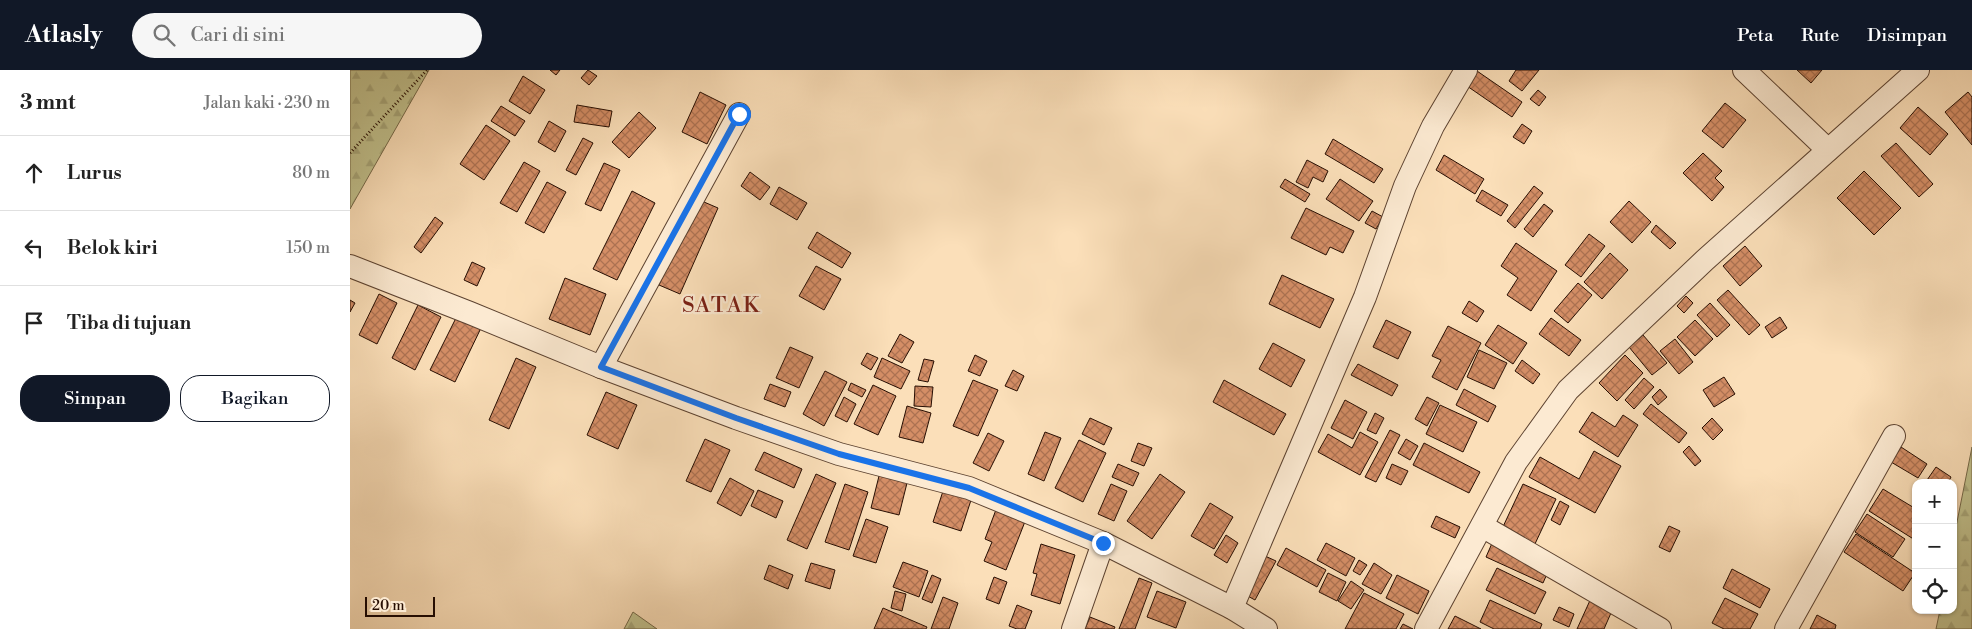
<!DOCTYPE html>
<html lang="id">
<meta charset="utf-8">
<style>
:root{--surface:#fff;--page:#f6f6f6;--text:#222;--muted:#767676;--line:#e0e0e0;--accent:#111827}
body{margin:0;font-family:"Libre Bodoni",serif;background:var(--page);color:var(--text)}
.controls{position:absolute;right:15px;bottom:15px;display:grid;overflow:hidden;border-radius:10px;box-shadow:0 1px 4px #0004}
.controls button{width:45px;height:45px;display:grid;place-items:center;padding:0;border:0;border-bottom:1px solid var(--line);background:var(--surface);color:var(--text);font:25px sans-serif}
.scale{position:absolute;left:15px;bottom:12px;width:70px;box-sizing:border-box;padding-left:5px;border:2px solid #270e02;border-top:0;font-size:14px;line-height:18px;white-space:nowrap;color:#270e02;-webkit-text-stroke:4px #fcead2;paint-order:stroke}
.stop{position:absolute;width:15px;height:15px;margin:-11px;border:4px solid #1a73e8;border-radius:50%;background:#fff}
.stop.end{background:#1a73e8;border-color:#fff;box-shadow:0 1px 5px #0008}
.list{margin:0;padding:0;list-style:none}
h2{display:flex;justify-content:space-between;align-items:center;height:65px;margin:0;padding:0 20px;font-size:21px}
h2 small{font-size:16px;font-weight:400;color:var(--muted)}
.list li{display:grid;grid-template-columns:32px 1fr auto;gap:15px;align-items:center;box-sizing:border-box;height:75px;padding:0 20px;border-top:1px solid var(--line)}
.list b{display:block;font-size:19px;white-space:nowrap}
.list em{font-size:16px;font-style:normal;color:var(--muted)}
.actions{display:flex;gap:10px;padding:15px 20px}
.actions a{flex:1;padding:11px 0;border:1px solid var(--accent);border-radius:20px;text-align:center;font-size:18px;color:var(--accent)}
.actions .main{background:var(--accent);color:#fff}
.icon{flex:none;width:28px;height:28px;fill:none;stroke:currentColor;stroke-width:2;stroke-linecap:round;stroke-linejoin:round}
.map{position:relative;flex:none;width:1622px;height:559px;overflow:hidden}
header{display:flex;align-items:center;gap:30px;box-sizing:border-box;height:70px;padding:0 25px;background:var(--accent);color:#fff}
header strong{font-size:24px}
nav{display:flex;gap:28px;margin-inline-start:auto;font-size:18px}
.search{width:350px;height:45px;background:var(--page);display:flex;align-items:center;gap:12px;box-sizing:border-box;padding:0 18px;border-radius:28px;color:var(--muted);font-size:19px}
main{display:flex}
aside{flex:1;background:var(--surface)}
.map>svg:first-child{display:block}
</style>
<header>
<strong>Atlasly</strong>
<div class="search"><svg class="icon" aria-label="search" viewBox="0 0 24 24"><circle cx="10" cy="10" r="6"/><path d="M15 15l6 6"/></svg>Cari di sini</div>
<nav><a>Peta</a><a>Rute</a><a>Disimpan</a></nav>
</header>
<main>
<aside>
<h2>3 mnt<small>Jalan kaki · 230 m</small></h2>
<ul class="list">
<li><svg class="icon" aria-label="ahead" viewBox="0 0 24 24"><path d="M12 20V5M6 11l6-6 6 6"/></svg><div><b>Lurus</b></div><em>80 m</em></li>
<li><svg class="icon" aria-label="left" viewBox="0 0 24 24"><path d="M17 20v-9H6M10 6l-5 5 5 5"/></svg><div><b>Belok kiri</b></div><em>150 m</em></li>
<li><svg class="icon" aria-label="arrive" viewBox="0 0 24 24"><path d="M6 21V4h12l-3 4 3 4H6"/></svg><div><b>Tiba di tujuan</b></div></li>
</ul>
<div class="actions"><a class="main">Simpan</a><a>Bagikan</a></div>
</aside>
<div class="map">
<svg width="1622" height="559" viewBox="0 0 1622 559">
<defs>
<pattern id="forest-firs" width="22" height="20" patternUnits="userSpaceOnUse" patternTransform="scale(1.25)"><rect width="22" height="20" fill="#c1c18d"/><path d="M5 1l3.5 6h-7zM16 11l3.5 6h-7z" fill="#a6a578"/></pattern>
<pattern id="building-cross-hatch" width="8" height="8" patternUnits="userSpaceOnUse" patternTransform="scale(1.25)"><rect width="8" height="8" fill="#d48e66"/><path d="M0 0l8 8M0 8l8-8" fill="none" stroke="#ac7252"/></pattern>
</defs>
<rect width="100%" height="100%" fill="#fbdfb9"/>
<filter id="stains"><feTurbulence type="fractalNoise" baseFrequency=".004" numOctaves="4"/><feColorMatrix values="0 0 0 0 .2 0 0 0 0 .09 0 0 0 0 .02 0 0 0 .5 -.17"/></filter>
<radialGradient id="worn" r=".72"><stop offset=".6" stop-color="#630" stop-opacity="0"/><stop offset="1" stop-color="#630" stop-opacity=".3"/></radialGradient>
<g fill="url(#forest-firs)" stroke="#746848">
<path d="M0,0h79l-79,139z"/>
<path d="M1622,377v182h-36l4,-19h13v-68z"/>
<path d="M283,542l24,17h-33z"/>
</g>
<g fill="url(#building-cross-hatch)" stroke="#270e02">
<path d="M200,0h10l-4,5z"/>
<path d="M238,0l9,6 -8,9 -8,-7z"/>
<path d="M1166,0h23l-17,21 -13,-10z"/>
<path d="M1447,0h25l-11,13z"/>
<path d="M1127,1l45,31 -10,15 -45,-31z"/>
<path d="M173,6l22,14 -15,24 -21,-13z"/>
<path d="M1188,20l8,7 -7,9 -9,-7z"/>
<path d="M350,22l26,13 -19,39 -25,-12z"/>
<path d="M1618,22l4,5v48l-27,-33z"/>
<path d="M1375,33l21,17 -23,28 -21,-17z"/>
<path d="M227,35l35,6 -3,16 -35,-5z"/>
<path d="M151,36l24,15 -10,15 -24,-15z"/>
<path d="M1568,37l30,27 -18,21 -30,-27z"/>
<path d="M289,42l17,16 -27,30 -17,-16z"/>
<path d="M199,51l17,10 -11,21 -17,-10z"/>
<path d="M1172,54l10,7 -8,13 -11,-7z"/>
<path d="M136,55l24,16 -26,39 -24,-16z"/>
<path d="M233,68l10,5 -17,32 -10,-5z"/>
<path d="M983,69l50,30 -9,14 -49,-29z"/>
<path d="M1546,73l37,41 -14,13 -38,-41z"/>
<path d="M1353,83l19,18 -7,7 9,9 -12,14 -29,-28z"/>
<path d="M1094,85l40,24 -9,15 -39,-24z"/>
<path d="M957,90l21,11 -5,11 -10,-5 -5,11 -12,-6z"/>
<path d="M174,92l16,9 -23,41 -17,-9z"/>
<path d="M254,93l16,7 -19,41 -16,-7z"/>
<path d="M1514,101l37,37 -27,27 -37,-37z"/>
<path d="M400,102l20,15 -10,13 -19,-14z"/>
<path d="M935,109l25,15 -5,8 -25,-15z"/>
<path d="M990,109l33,22 -14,20 -33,-22z"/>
<path d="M197,112l19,10 -22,41 -19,-10z"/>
<path d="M1184,116l9,7 -28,35 -8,-7z"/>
<path d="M429,117l28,16 -10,17 -27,-16z"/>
<path d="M1132,120l26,15 -7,11 -25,-15z"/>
<path d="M282,121l23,12 -38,77 -24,-11z"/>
<path d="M347,129l21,9 -38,86 -21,-9z"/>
<path d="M1279,131l22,21 -19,21 -22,-21z"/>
<path d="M1194,134l9,7 -20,26 -9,-8z"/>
<path d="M956,138l48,23 -11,22 -13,-6 -4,8 -35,-17z"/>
<path d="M1022,141l11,6 -7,12 -11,-6z"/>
<path d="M85,147l8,6 -22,30 -7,-6z"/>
<path d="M1306,155l20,18 -6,6 -19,-17z"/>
<path d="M467,162l34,21 -9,15 -34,-20z"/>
<path d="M1239,164l16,12 -24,31 -16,-12z"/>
<path d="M1166,173l41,28 -26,40 -24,-16 11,-17 -17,-12z"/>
<path d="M1395,176l17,20 -22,20 -17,-20z"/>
<path d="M1260,183l18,17 -26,29 -18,-17z"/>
<path d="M122,192l13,6 -8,18 -13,-6z"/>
<path d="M466,196l25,13 -17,31 -25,-14z"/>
<path d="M932,205l52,24 -14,29 -51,-24z"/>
<path d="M215,208l41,16 -16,41 -41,-16z"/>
<path d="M1228,213l14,12 -24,28 -14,-12z"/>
<path d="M1378,220l32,35 -11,10 -32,-35z"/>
<path d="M29,224l18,9 -20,41 -18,-9z"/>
<path d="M1336,226l7,7 -9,10 -7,-7z"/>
<path d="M0,230l5,3 -5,9z"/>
<path d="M1119,231l15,10 -7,11 -15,-9z"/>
<path d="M1360,233l20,22 -13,12 -20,-22z"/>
<path d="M68,235l23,12 -26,53 -23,-12z"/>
<path d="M107,246l24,12 -26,54 -25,-12z"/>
<path d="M1430,247l7,11 -15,10 -7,-11z"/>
<path d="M1201,248l30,22 -12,16 -30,-22z"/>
<path d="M1036,250l25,12 -13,27 -25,-12z"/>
<path d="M1345,250l18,19 -18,17 -18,-19z"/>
<path d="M1148,255l29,18 -14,21 -28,-19z"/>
<path d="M1098,256l33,17 -24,47 -25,-13 9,-17 -9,-4z"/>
<path d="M550,264l14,8 -12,21 -14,-7z"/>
<path d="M1293,265l24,28 -15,12 -23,-28z"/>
<path d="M1325,269l18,23 -14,12 -19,-23z"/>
<path d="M923,273l32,17 -14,27 -32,-18z"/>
<path d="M440,277l23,10 -14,31 -23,-10z"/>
<path d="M1129,280l28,13 -13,26 -27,-12z"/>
<path d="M517,283l11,5 -7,12 -10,-6z"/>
<path d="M625,285l12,6 -7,15 -12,-5z"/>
<path d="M1275,285l18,18 -26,28 -18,-18z"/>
<path d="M166,288l20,9 -27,62 -20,-9z"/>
<path d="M532,288l28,13 -9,18 -27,-12z"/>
<path d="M574,289l10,2 -6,21 -10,-2z"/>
<path d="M1172,290l18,14 -7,10 -18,-13z"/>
<path d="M1008,294l40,21 -6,11 -41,-21z"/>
<path d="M663,300l11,6 -7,15 -12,-5z"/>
<path d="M475,301l22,11 -23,44 -21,-12z"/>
<path d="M1374,307l11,17 -21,13 -11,-17z"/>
<path d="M1294,308l10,9 -20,22 -9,-9z"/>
<path d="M623,310l25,10 -20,46 -25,-10z"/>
<path d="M874,310l62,34 -12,21 -61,-33z"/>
<path d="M501,313l15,7 -4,7 -14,-7z"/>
<path d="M420,314l21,8 -6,15 -21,-8z"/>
<path d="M523,315l23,11 -18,39 -24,-11z"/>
<path d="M565,316l18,1 -2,20 -17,-1z"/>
<path d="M1114,319l32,17 -8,16 -32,-17z"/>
<path d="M1310,319l7,8 -9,8 -6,-8z"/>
<path d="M256,322l31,13 -19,44 -31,-14z"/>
<path d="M494,327l12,7 -9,18 -12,-6z"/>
<path d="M1077,327l12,6 -12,23 -12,-7z"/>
<path d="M995,330l22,12 -14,27 -22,-11z"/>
<path d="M1301,334l36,29 -8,10 -36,-29z"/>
<path d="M1090,335l37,17 -14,30 -37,-18z"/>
<path d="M557,336l24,7 -8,30 -24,-6z"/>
<path d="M1242,342l23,15 8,-12 15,10 -20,32 -39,-25z"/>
<path d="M1025,343l9,5 -8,16 -9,-4z"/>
<path d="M740,348l22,10 -8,17 -22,-11z"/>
<path d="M1362,348l11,12 -10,10 -11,-12z"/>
<path d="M1040,360l10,5 -24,47 -11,-5z"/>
<path d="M695,362l16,6 -17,43 -16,-7z"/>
<path d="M1010,362l18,10 -18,33 -42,-23 10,-18 24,14z"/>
<path d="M638,363l16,8 -15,30 -16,-8z"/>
<path d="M355,369l25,11 -19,42 -25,-11z"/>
<path d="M1056,369l12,7 -8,14 -12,-7z"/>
<path d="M729,370l27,13 -23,49 -28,-14z"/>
<path d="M788,373l14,5 -8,18 -13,-5z"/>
<path d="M1074,373l56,29 -11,21 -56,-28z"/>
<path d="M1339,376l12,15 -6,5 -12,-14z"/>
<path d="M1551,377l26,17 -9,14 -27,-16z"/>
<path d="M1244,381l27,15 -26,47 -66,-36 11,-20 39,22z"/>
<path d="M414,382l38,17 -8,19 -39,-18z"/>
<path d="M768,394l21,9 -6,13 -21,-9z"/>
<path d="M1042,394l16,7 -7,14 -15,-7z"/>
<path d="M1586,397l15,10 -3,6h-23z"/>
<path d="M530,402l28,7 -9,36 -28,-7z"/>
<path d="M466,404l20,9 -29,66 -20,-9z"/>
<path d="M810,404l25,18 -33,47 -25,-18z"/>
<path d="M380,408l24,13 -13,25 -24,-13z"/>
<path d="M495,414l23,8 -19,58 -24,-8z"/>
<path d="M761,414l16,7 -13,30 -16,-7z"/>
<path d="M1173,414l33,15 -22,47 -33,-15z"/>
<path d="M594,418l28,9 -11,34 -28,-9z"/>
<path d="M1533,419l33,20 -1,31 -46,-29z"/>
<path d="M408,420l25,11 -7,17 -25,-12z"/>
<path d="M1210,431l9,5 -9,19 -9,-5z"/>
<path d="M860,433l23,14 -19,32 -23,-13z"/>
<path d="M647,437l29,12 -20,51 -22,-9 8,-19 -7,-3z"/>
<path d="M1517,444l38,25 -12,18 -38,-25z"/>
<path d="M1086,446l24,11 -5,11 -24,-11z"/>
<path d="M516,449l22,8 -12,36 -23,-7z"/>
<path d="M1319,456l11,5 -10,21 -11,-5z"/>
<path d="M1506,464l59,39 -12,18 -59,-39z"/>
<path d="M876,465l12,8 -11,20 -13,-8z"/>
<path d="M1143,471l57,26 -7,16 -57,-26z"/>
<path d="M976,473l29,15 -9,18 -29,-16z"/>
<path d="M691,474l34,11 -15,49 -29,-9 6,-21 -4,-1z"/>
<path d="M936,478l40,22 -9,17 -40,-22z"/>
<path d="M915,486l11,5 -21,39 -11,-6z"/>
<path d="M1009,490l8,5 -7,10 -7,-4z"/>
<path d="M553,492l25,9 -9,26 -26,-10z"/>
<path d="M461,493l24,7 -5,19 -25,-8z"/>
<path d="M1024,493l18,12 -11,19 -19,-10z"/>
<path d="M419,495l24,10 -5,14 -24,-10z"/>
<path d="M1147,498l49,24 -11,22 -49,-24z"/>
<path d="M1382,499l38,20 -10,19 -37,-20z"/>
<path d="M978,503l18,9 -9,19 -18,-9z"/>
<path d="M582,505l9,4 -9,24 -10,-4z"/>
<path d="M1047,505l32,16 -11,23 -32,-16z"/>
<path d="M644,507l13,5 -8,22 -13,-5z"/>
<path d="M789,508l13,5 -17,46h-16z"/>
<path d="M1001,511l13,9 -13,19 -13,-8z"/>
<path d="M545,521l11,3 -4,17 -11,-3z"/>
<path d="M807,521l29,11 -10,26 -29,-11z"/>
<path d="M1014,523l40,21 -8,15h-51z"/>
<path d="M1242,526l22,10 -10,23h-27z"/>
<path d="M593,527l15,6 -9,26h-18z"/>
<path d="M1375,528l33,16 -8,15h-26l-12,-6z"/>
<path d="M1140,530l52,24 -2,5h-46l-14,-7z"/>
<path d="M667,535l15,6 -7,18h-8l-8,-3z"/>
<path d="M1209,537l15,7 -5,13 -16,-7z"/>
<path d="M533,538l44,19 -1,2h-52z"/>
<path d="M1467,545l19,10 -1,4h-25z"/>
<path d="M1105,546l26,13h-33z"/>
<path d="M740,547l25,10 -1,2h-29z"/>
<path d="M1053,554l10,5h-13z"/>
</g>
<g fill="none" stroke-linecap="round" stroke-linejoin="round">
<g stroke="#5c4230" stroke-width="24">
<g id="minor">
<path d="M1394,0l84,80"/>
<path d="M0,196l120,47 131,54 135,51 103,36 130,34 134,55 129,65 34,21"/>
<path d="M251,297l138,-253"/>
<path d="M1132,456l178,103"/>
<path d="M882,538l133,-311 40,-111 28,-60 33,-56"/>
<path d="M723,559l30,-86"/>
<path d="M1076,559l90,-167 52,-72 137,-130 213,-190"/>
<path d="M1436,559l108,-193"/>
</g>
</g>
<path stroke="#270e02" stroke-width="3" stroke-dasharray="1 2.5" stroke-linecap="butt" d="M0,83l77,-83"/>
<use href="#minor" stroke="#fcead2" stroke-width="22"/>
</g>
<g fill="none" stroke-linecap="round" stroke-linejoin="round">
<path stroke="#1a73e8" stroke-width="6" d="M389,44l-138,253 135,51 103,36 130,34 134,55"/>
</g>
<g text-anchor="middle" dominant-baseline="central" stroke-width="4.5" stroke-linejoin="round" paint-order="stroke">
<g font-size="22" letter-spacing="1" fill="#7a1f14" stroke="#fcead2">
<text x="371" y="235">SATAK</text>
</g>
</g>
<rect width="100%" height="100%" filter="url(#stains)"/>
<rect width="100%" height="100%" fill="url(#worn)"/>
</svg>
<div class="controls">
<button>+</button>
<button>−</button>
<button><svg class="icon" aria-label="locate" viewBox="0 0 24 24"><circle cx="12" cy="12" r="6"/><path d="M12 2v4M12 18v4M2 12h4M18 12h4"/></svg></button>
</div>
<div class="scale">20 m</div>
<div class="stop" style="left:389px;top:44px"></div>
<div class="stop end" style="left:753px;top:473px"></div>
</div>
</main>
